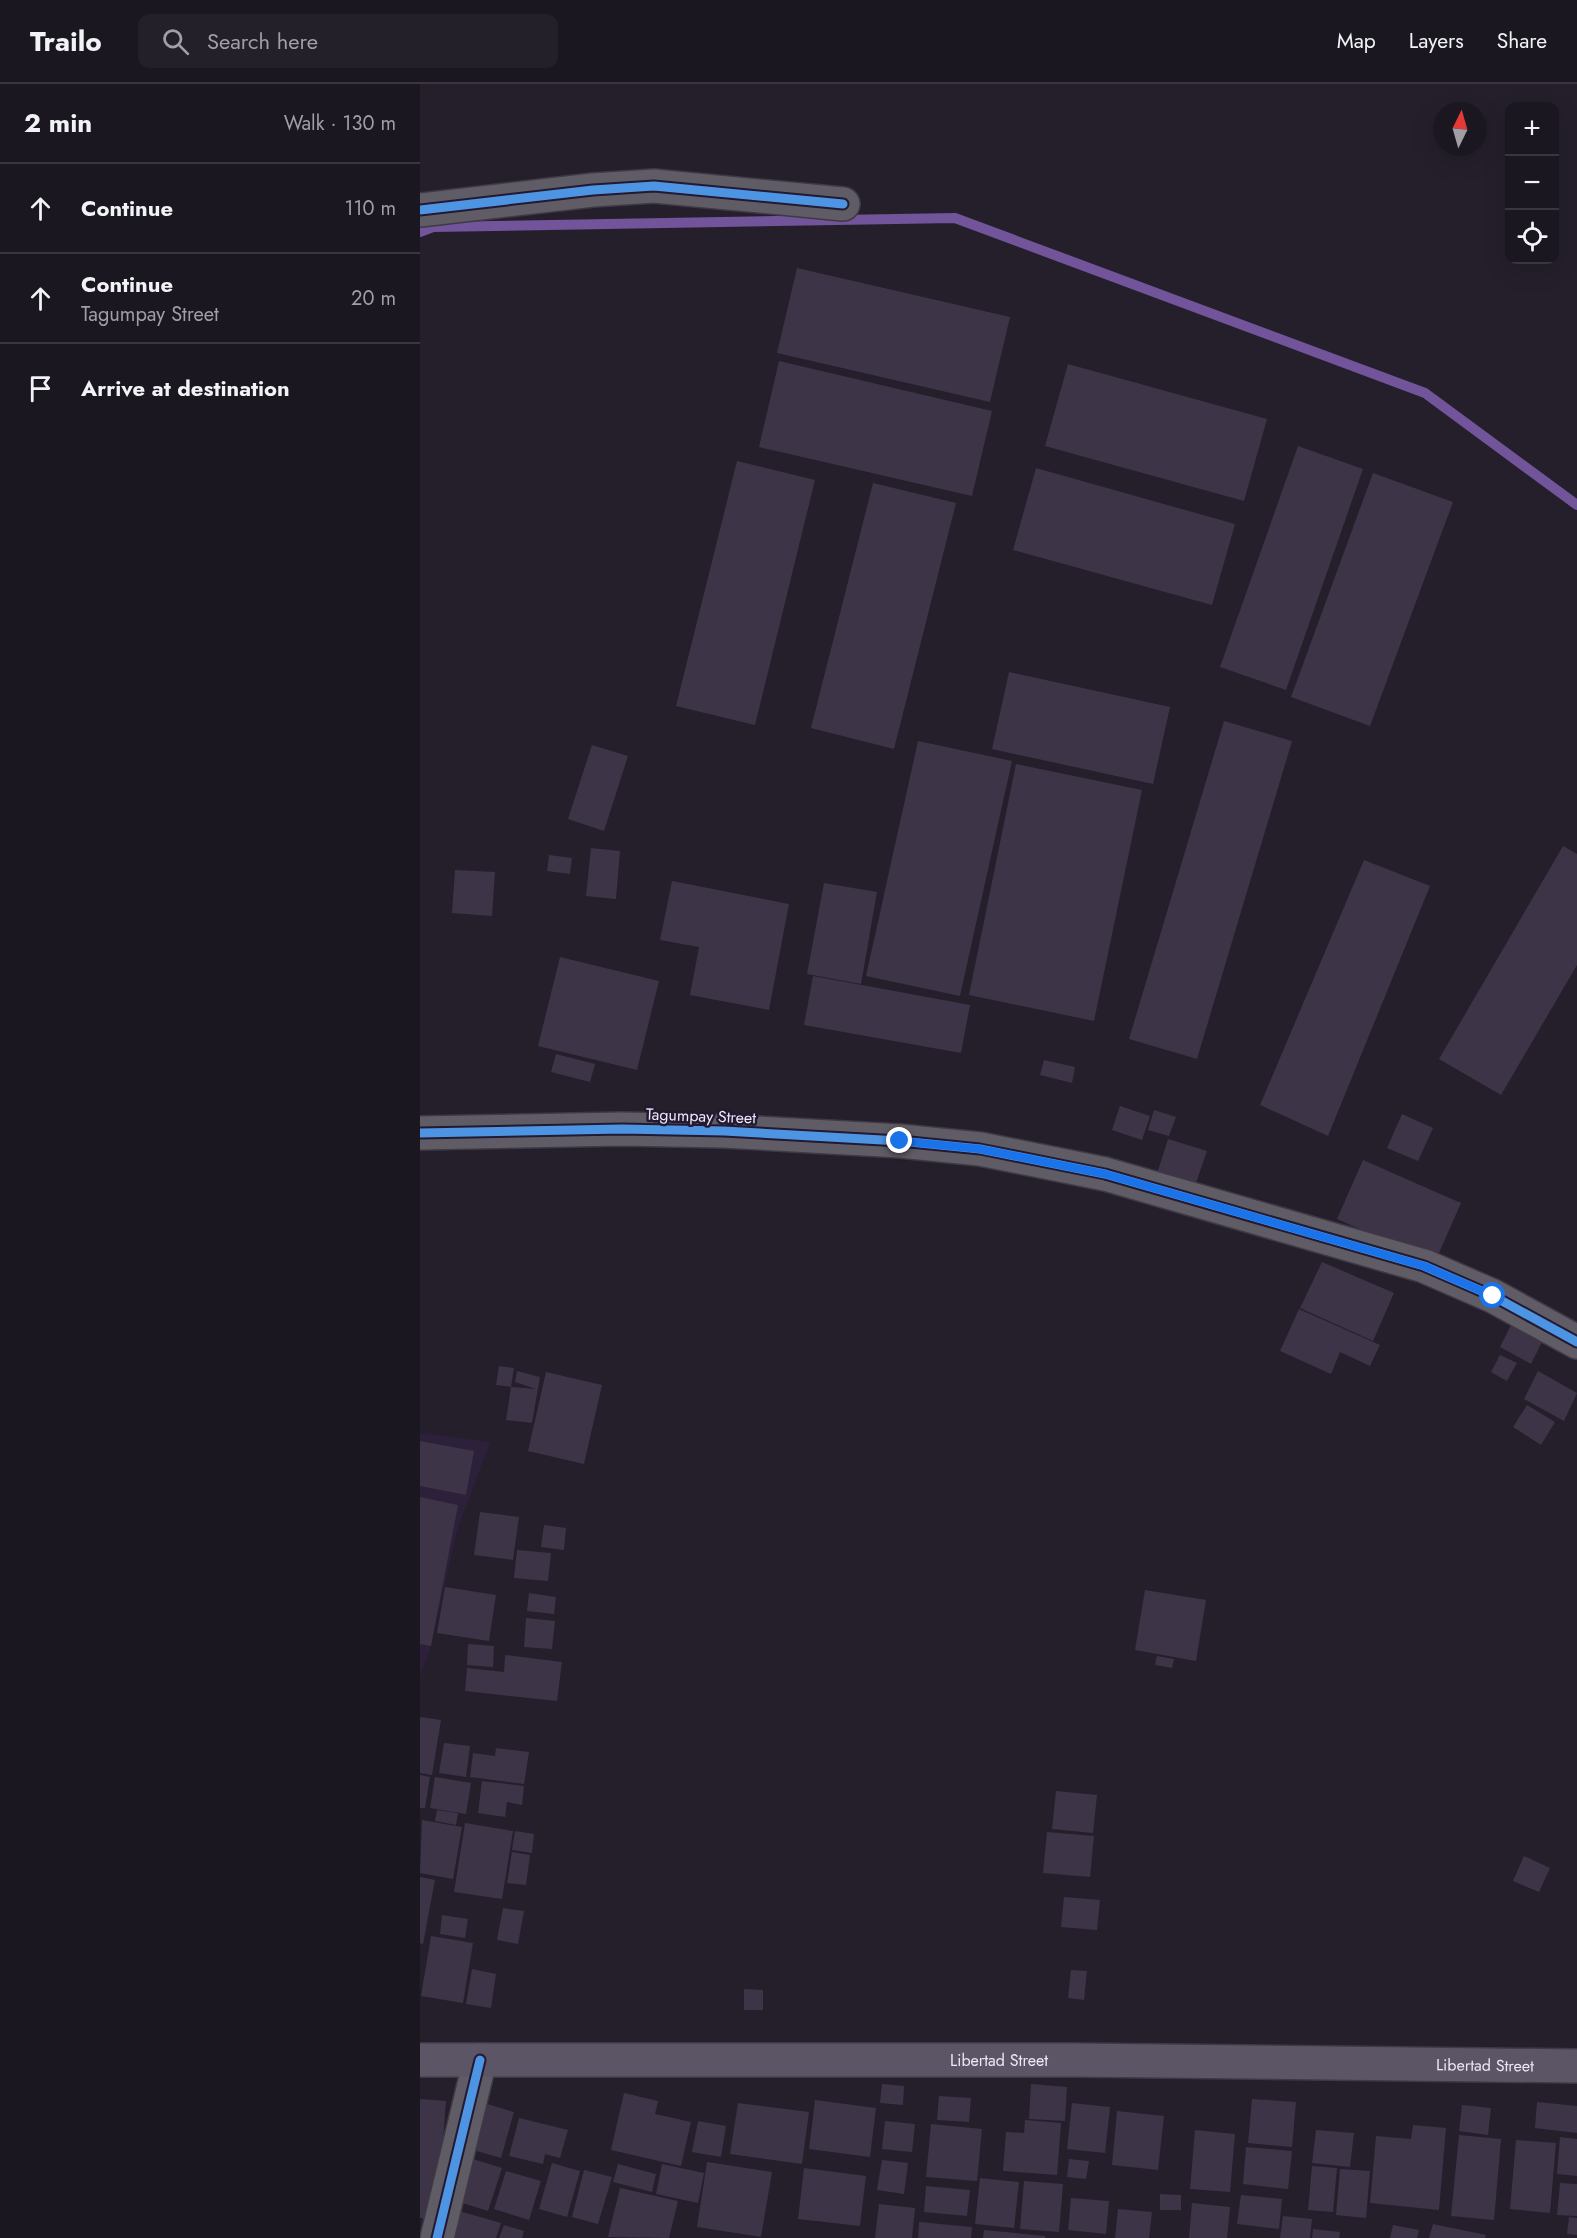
<!DOCTYPE html>
<meta charset="utf-8">
<style>
:root{--surface:#1b1720;--page:#242029;--text:#f1f3f6;--muted:#a09fa5;--line:#39363e}
body{margin:0;font-family:Jost,sans-serif;background:var(--page);color:var(--text)}
.controls{position:absolute;right:18px;top:18px;display:grid;overflow:hidden;border-radius:12px;box-shadow:0 6px 24px #0002}
.controls button{width:54px;height:54px;display:grid;place-items:center;padding:0;border:0;border-bottom:2px solid var(--line);background:var(--surface);color:var(--text);font:30px sans-serif}
.compass{position:absolute;left:1013px;top:18px;width:54px;height:54px;border-radius:50%;background:var(--surface);box-shadow:0 6px 24px #0002;rotate:5deg}
.stop{position:absolute;width:18px;height:18px;margin:-14px;border:4px solid #1a73e8;border-radius:50%;background:#fff}
.stop.end{background:#1a73e8;border-color:#fff;box-shadow:0 2px 6px #0008}
.list{margin:0;padding:0;list-style:none}
h2{display:flex;justify-content:space-between;align-items:center;height:78px;margin:0;padding:0 24px;font-size:26px}
h2 small{font-size:20px;font-weight:400;color:var(--muted)}
.list li{display:grid;grid-template-columns:39px 1fr auto;gap:18px;align-items:center;box-sizing:border-box;height:90px;padding:0 24px;border-top:2px solid var(--line)}
.list b{display:block;font-size:22px;white-space:nowrap}
.list p{margin:0;font-size:20px;white-space:nowrap;color:var(--muted)}
.list em{font-size:20px;font-style:normal;color:var(--muted)}
.icon{flex:none;width:33px;height:33px;fill:none;stroke:currentColor;stroke-width:2;stroke-linecap:round;stroke-linejoin:round}
.map{position:relative;flex:none;width:1157px;height:2154px;overflow:hidden}
header{display:flex;align-items:center;gap:36px;box-sizing:border-box;height:84px;padding:0 30px;background:var(--surface);border-bottom:2px solid var(--line)}
header strong{font-size:28px}
nav{display:flex;gap:33px;margin-inline-start:auto;font-size:21px}
.search{width:420px;height:54px;background:var(--page);display:flex;align-items:center;gap:15px;box-sizing:border-box;padding:0 21px;border-radius:12px;color:var(--muted);font-size:22px}
main{display:flex}
aside{flex:1;background:var(--surface)}
.map>svg:first-child{display:block}
</style>
<header>
<strong>Trailo</strong>
<div class="search"><svg class="icon" aria-label="search" viewBox="0 0 24 24"><circle cx="10" cy="10" r="6"/><path d="M15 15l6 6"/></svg>Search here</div>
<nav><a>Map</a><a>Layers</a><a>Share</a></nav>
</header>
<main>
<aside>
<h2>2 min<small>Walk · 130 m</small></h2>
<ul class="list">
<li><svg class="icon" aria-label="ahead" viewBox="0 0 24 24"><path d="M12 20V5M6 11l6-6 6 6"/></svg><div><b>Continue</b></div><em>110 m</em></li>
<li><svg class="icon" aria-label="ahead" viewBox="0 0 24 24"><path d="M12 20V5M6 11l6-6 6 6"/></svg><div><b>Continue</b><p>Tagumpay Street</p></div><em>20 m</em></li>
<li><svg class="icon" aria-label="arrive" viewBox="0 0 24 24"><path d="M6 21V4h12l-3 4 3 4H6"/></svg><div><b>Arrive at destination</b></div></li>
</ul>
</aside>
<div class="map">
<svg width="1157" height="2154" viewBox="0 0 1157 2154">
<rect width="100%" height="100%" fill="#241f2b"/>
<path fill="#2c203b" d="M0,1349l70,9 -33,89 -27,118 -10,27z"/>
<g fill="none" stroke-linecap="round" stroke-linejoin="round">
<path stroke="#715499" stroke-width="10" d="M0,148l13,-5 522,-9 470,175 152,112"/>
</g>
<g fill="#3d3448">
<path d="M377,184l213,49 -20,85 -213,-49z"/>
<path d="M359,277l213,50 -20,85 -213,-49z"/>
<path d="M648,280l199,55 -23,82 -199,-55z"/>
<path d="M878,362l65,23 -77,221 -66,-23z"/>
<path d="M317,377l78,19 -60,245 -79,-19z"/>
<path d="M616,384l199,56 -23,81 -199,-55z"/>
<path d="M953,389l80,29 -83,224 -79,-29z"/>
<path d="M453,399l83,20 -62,246 -83,-21z"/>
<path d="M589,588l161,35 -17,77 -161,-35z"/>
<path d="M804,637l68,20 -95,318 -68,-20z"/>
<path d="M498,657l94,20 -52,235 -94,-20z"/>
<path d="M172,661l36,11 -24,75 -36,-12z"/>
<path d="M596,680l126,26 -48,231 -125,-26z"/>
<path d="M1143,762l14,8v111l-76,130 -62,-36z"/>
<path d="M171,764l29,3 -4,48 -30,-3z"/>
<path d="M129,771l23,3 -2,16 -23,-3z"/>
<path d="M944,776l66,26 -102,250 -68,-31z"/>
<path d="M35,786l40,2 -3,44 -40,-3z"/>
<path d="M252,797l117,23 -20,106 -79,-15 9,-48 -39,-7z"/>
<path d="M404,799l53,9 -16,92 -54,-10z"/>
<path d="M140,873l99,24 -22,89 -99,-24z"/>
<path d="M393,892l157,29 -9,48 -157,-28z"/>
<path d="M136,970l39,10 -5,18 -39,-10z"/>
<path d="M624,976l31,7 -3,16 -32,-8z"/>
<path d="M700,1022l30,10 -8,24 -30,-10z"/>
<path d="M734,1026l22,7 -7,19 -21,-6z"/>
<path d="M982,1030l31,14 -15,33 -31,-13z"/>
<path d="M748,1055l39,12 -12,35 -38,-12z"/>
<path d="M943,1076l98,43 -26,59 -98,-43z"/>
<path d="M902,1178l72,31 -21,48 -73,-33z"/>
<path d="M879,1225l81,36 -10,21 -30,-14 -9,22 -51,-23z"/>
<path d="M1092,1239l31,17 -12,24 -31,-17z"/>
<path d="M1080,1271l17,8 -10,18 -16,-9z"/>
<path d="M79,1282l15,2 -3,19 -15,-2z"/>
<path d="M97,1287l23,6 -8,46 -26,-3 5,-33 25,2 -21,-7z"/>
<path d="M1118,1287l39,22 -13,28 -40,-22z"/>
<path d="M126,1288l56,13 -18,79 -56,-13z"/>
<path d="M1107,1321l28,17 -14,23 -28,-18z"/>
<path d="M0,1357l54,10 -8,44 -46,-9z"/>
<path d="M0,1413l38,8 -27,141 -11,-2z"/>
<path d="M60,1428l39,5 -6,43 -39,-5z"/>
<path d="M124,1441l22,3 -2,22 -23,-3z"/>
<path d="M97,1466l34,3 -3,28 -34,-3z"/>
<path d="M25,1503l51,8 -7,46 -52,-8z"/>
<path d="M725,1506l61,10 -10,61 -61,-11z"/>
<path d="M109,1509l27,4 -2,17 -27,-3z"/>
<path d="M106,1534l29,3 -3,28 -28,-2z"/>
<path d="M48,1560l26,2 -1,21 -26,-2z"/>
<path d="M85,1571l57,7 -5,39 -92,-10 2,-23 37,4z"/>
<path d="M737,1572l17,3 -2,9 -17,-3z"/>
<path d="M0,1633l21,3 -9,55 -12,-2z"/>
<path d="M24,1659l26,3 -4,31 -27,-4z"/>
<path d="M76,1664l33,4 -5,32 -54,-7 3,-24 22,3z"/>
<path d="M0,1691l10,2 -5,31h-5z"/>
<path d="M15,1693l36,6 -5,31 -36,-6z"/>
<path d="M62,1697l42,5 -2,19 -15,-3 -2,15 -27,-4z"/>
<path d="M636,1707l41,4 -4,38 -41,-4z"/>
<path d="M17,1726l21,3 -2,12 -21,-4z"/>
<path d="M2,1736l40,7 -9,52 -33,-6z"/>
<path d="M45,1739l48,8 -11,68 -48,-7z"/>
<path d="M95,1747l19,3 -2,19 -20,-3z"/>
<path d="M627,1748l47,4 -4,41 -47,-4z"/>
<path d="M92,1768l18,3 -4,30 -19,-2z"/>
<path d="M1104,1772l26,12 -11,24 -26,-11z"/>
<path d="M0,1793l15,3 -12,64 -3,-1z"/>
<path d="M644,1813l36,3 -3,30 -36,-3z"/>
<path d="M83,1824l21,3 -6,33 -21,-4z"/>
<path d="M22,1831l26,4 -3,19 -25,-4z"/>
<path d="M11,1852l42,7 -10,60 -42,-7z"/>
<path d="M52,1885l24,5 -5,34 -25,-4z"/>
<path d="M651,1886l16,1 -3,29 -16,-2z"/>
<path d="M324,1905l19,1v20h-19z"/>
<path d="M462,2000l22,2 -1,19 -23,-2z"/>
<path d="M611,2000l36,3 -2,34 -36,-2z"/>
<path d="M204,2009l34,8 -3,13 36,8 -10,44 -70,-16z"/>
<path d="M519,2012l32,2 -2,24 -32,-2z"/>
<path d="M0,2015l26,2 -9,118 -17,-1z"/>
<path d="M832,2015l44,3 -4,45 -44,-4z"/>
<path d="M395,2016l61,8 -6,49 -61,-8z"/>
<path d="M1117,2018l40,4v27l-42,-5z"/>
<path d="M318,2019l71,9 -7,52 -72,-10z"/>
<path d="M652,2019l38,4 -5,46 -38,-4z"/>
<path d="M67,2020l27,8 -13,46 -28,-8z"/>
<path d="M1042,2021l29,3 -3,27 -29,-4z"/>
<path d="M697,2027l47,5 -6,54 -46,-5z"/>
<path d="M99,2034l49,12 -8,28 -15,-4 -2,10 -34,-8z"/>
<path d="M605,2036l36,3 -4,52 -54,-4 3,-39 18,1z"/>
<path d="M278,2037l28,5 -5,31 -29,-5z"/>
<path d="M465,2037l30,3 -3,28 -30,-3z"/>
<path d="M511,2040l51,5 -5,52 -51,-4z"/>
<path d="M993,2041l33,3 -7,82 -69,-7 6,-67 35,3z"/>
<path d="M775,2046l40,4 -5,58 -40,-3z"/>
<path d="M896,2046l38,3 -4,34 -38,-4z"/>
<path d="M1039,2051l42,4 -7,81 -43,-4z"/>
<path d="M1140,2053l17,2v37l-20,-2z"/>
<path d="M1096,2056l40,3 -6,70 -40,-4z"/>
<path d="M826,2063l46,4 -4,38 -45,-5z"/>
<path d="M53,2075l29,9 -14,43 -29,-9z"/>
<path d="M649,2075l20,2 -3,18 -19,-2z"/>
<path d="M462,2076l26,3 -4,31 -27,-4z"/>
<path d="M287,2078l65,10 -11,65 -64,-10z"/>
<path d="M132,2079l28,8 -13,46 -28,-8z"/>
<path d="M198,2080l38,10 -4,18 -39,-10z"/>
<path d="M242,2080l42,9 -6,30 -42,-9z"/>
<path d="M892,2082l25,2 -4,44 -25,-2z"/>
<path d="M384,2084l62,8 -6,50 -62,-7z"/>
<path d="M920,2085l30,2 -4,47 -30,-3z"/>
<path d="M164,2086l28,7 -14,47 -26,-7z"/>
<path d="M86,2087l35,10 -12,39 -35,-11z"/>
<path d="M560,2094l39,4 -5,46 -39,-4z"/>
<path d="M604,2097l39,3 -4,48 -39,-3z"/>
<path d="M1140,2099l17,1v32l-20,-1z"/>
<path d="M506,2102l44,4 -3,26 -43,-4z"/>
<path d="M200,2104l58,13 -9,37 -61,-1z"/>
<path d="M740,2110l21,1v15h-21z"/>
<path d="M821,2111l41,4 -3,30 -42,-5z"/>
<path d="M651,2114l38,3 -3,33 -38,-4z"/>
<path d="M772,2119l38,4 -3,31h-38z"/>
<path d="M459,2120l36,4 -3,30h-37z"/>
<path d="M698,2125l34,3 -3,26h-34z"/>
<path d="M39,2127l42,12 -5,15h-45z"/>
<path d="M863,2132l29,3 -2,19h-30z"/>
<path d="M1149,2133l8,1v17l-10,-1z"/>
<path d="M499,2138l53,5 -1,11h-53z"/>
<path d="M1013,2140l53,11 -1,3h-56z"/>
<path d="M84,2141l20,6 -2,7h-23z"/>
<path d="M973,2141l26,5 -2,8h-27z"/>
<path d="M893,2145l27,3 -1,6h-27z"/>
<path d="M564,2146l61,6v2h-62z"/>
</g>
<g fill="none" stroke-linecap="round" stroke-linejoin="round">
<g stroke="#3e3944" stroke-width="36">
<g id="minor">
<path d="M0,126l173,-20 61,-4 189,18"/>
<path d="M0,1049l202,-4 102,2 176,10 80,8 125,25 319,92 69,30 84,46"/>
<path d="M17,2154l43,-178"/>
</g>
</g>
<g stroke="#3e3944" stroke-width="36">
<g id="highway">
<path id="s1" d="M0,1976h655l502,6"/>
</g>
</g>
<use href="#minor" stroke="#605c66" stroke-width="33"/>
<use href="#highway" stroke="#5b5566" stroke-width="33"/>
<g stroke="#231931" stroke-width="13">
<g id="cycleway">
<path d="M0,126l173,-20 61,-4 189,18"/>
<path d="M0,1049l202,-4 102,2 176,10 80,8 125,25 319,92 69,30 84,46"/>
<path d="M17,2154l43,-178"/>
</g>
</g>
<use href="#cycleway" stroke="#4d94e3" stroke-width="9"/>
</g>
<g fill="none" stroke-linecap="round" stroke-linejoin="round">
<path stroke="#1a73e8" stroke-width="8" d="M480,1057l80,8 125,25 319,92 69,30"/>
</g>
<g text-anchor="middle" dominant-baseline="central" stroke-width="5" stroke-linejoin="round" paint-order="stroke">
<g font-size="16" fill="#ede7f8" stroke="#231931">
<text transform="translate(281 1032) rotate(2)">Tagumpay Street</text>
<text stroke="none"><textPath href="#s1" startOffset="579">Libertad Street</textPath></text>
<text stroke="none"><textPath href="#s1" startOffset="1065">Libertad Street</textPath></text>
</g>
</g>
</svg>
<div class="controls">
<button>+</button>
<button>−</button>
<button><svg class="icon" aria-label="locate" viewBox="0 0 24 24"><circle cx="12" cy="12" r="6"/><path d="M12 2v4M12 18v4M2 12h4M18 12h4"/></svg></button>
</div>
<svg class="compass" viewBox="-18 -18 36 36"><path d="M0-13l5 13h-10z" fill="#e53935"/><path d="M0 13l5-13h-10z" fill="#a09fa5"/></svg>
<div class="stop" style="left:1073px;top:1212px"></div>
<div class="stop end" style="left:480px;top:1057px"></div>
</div>
</main>
